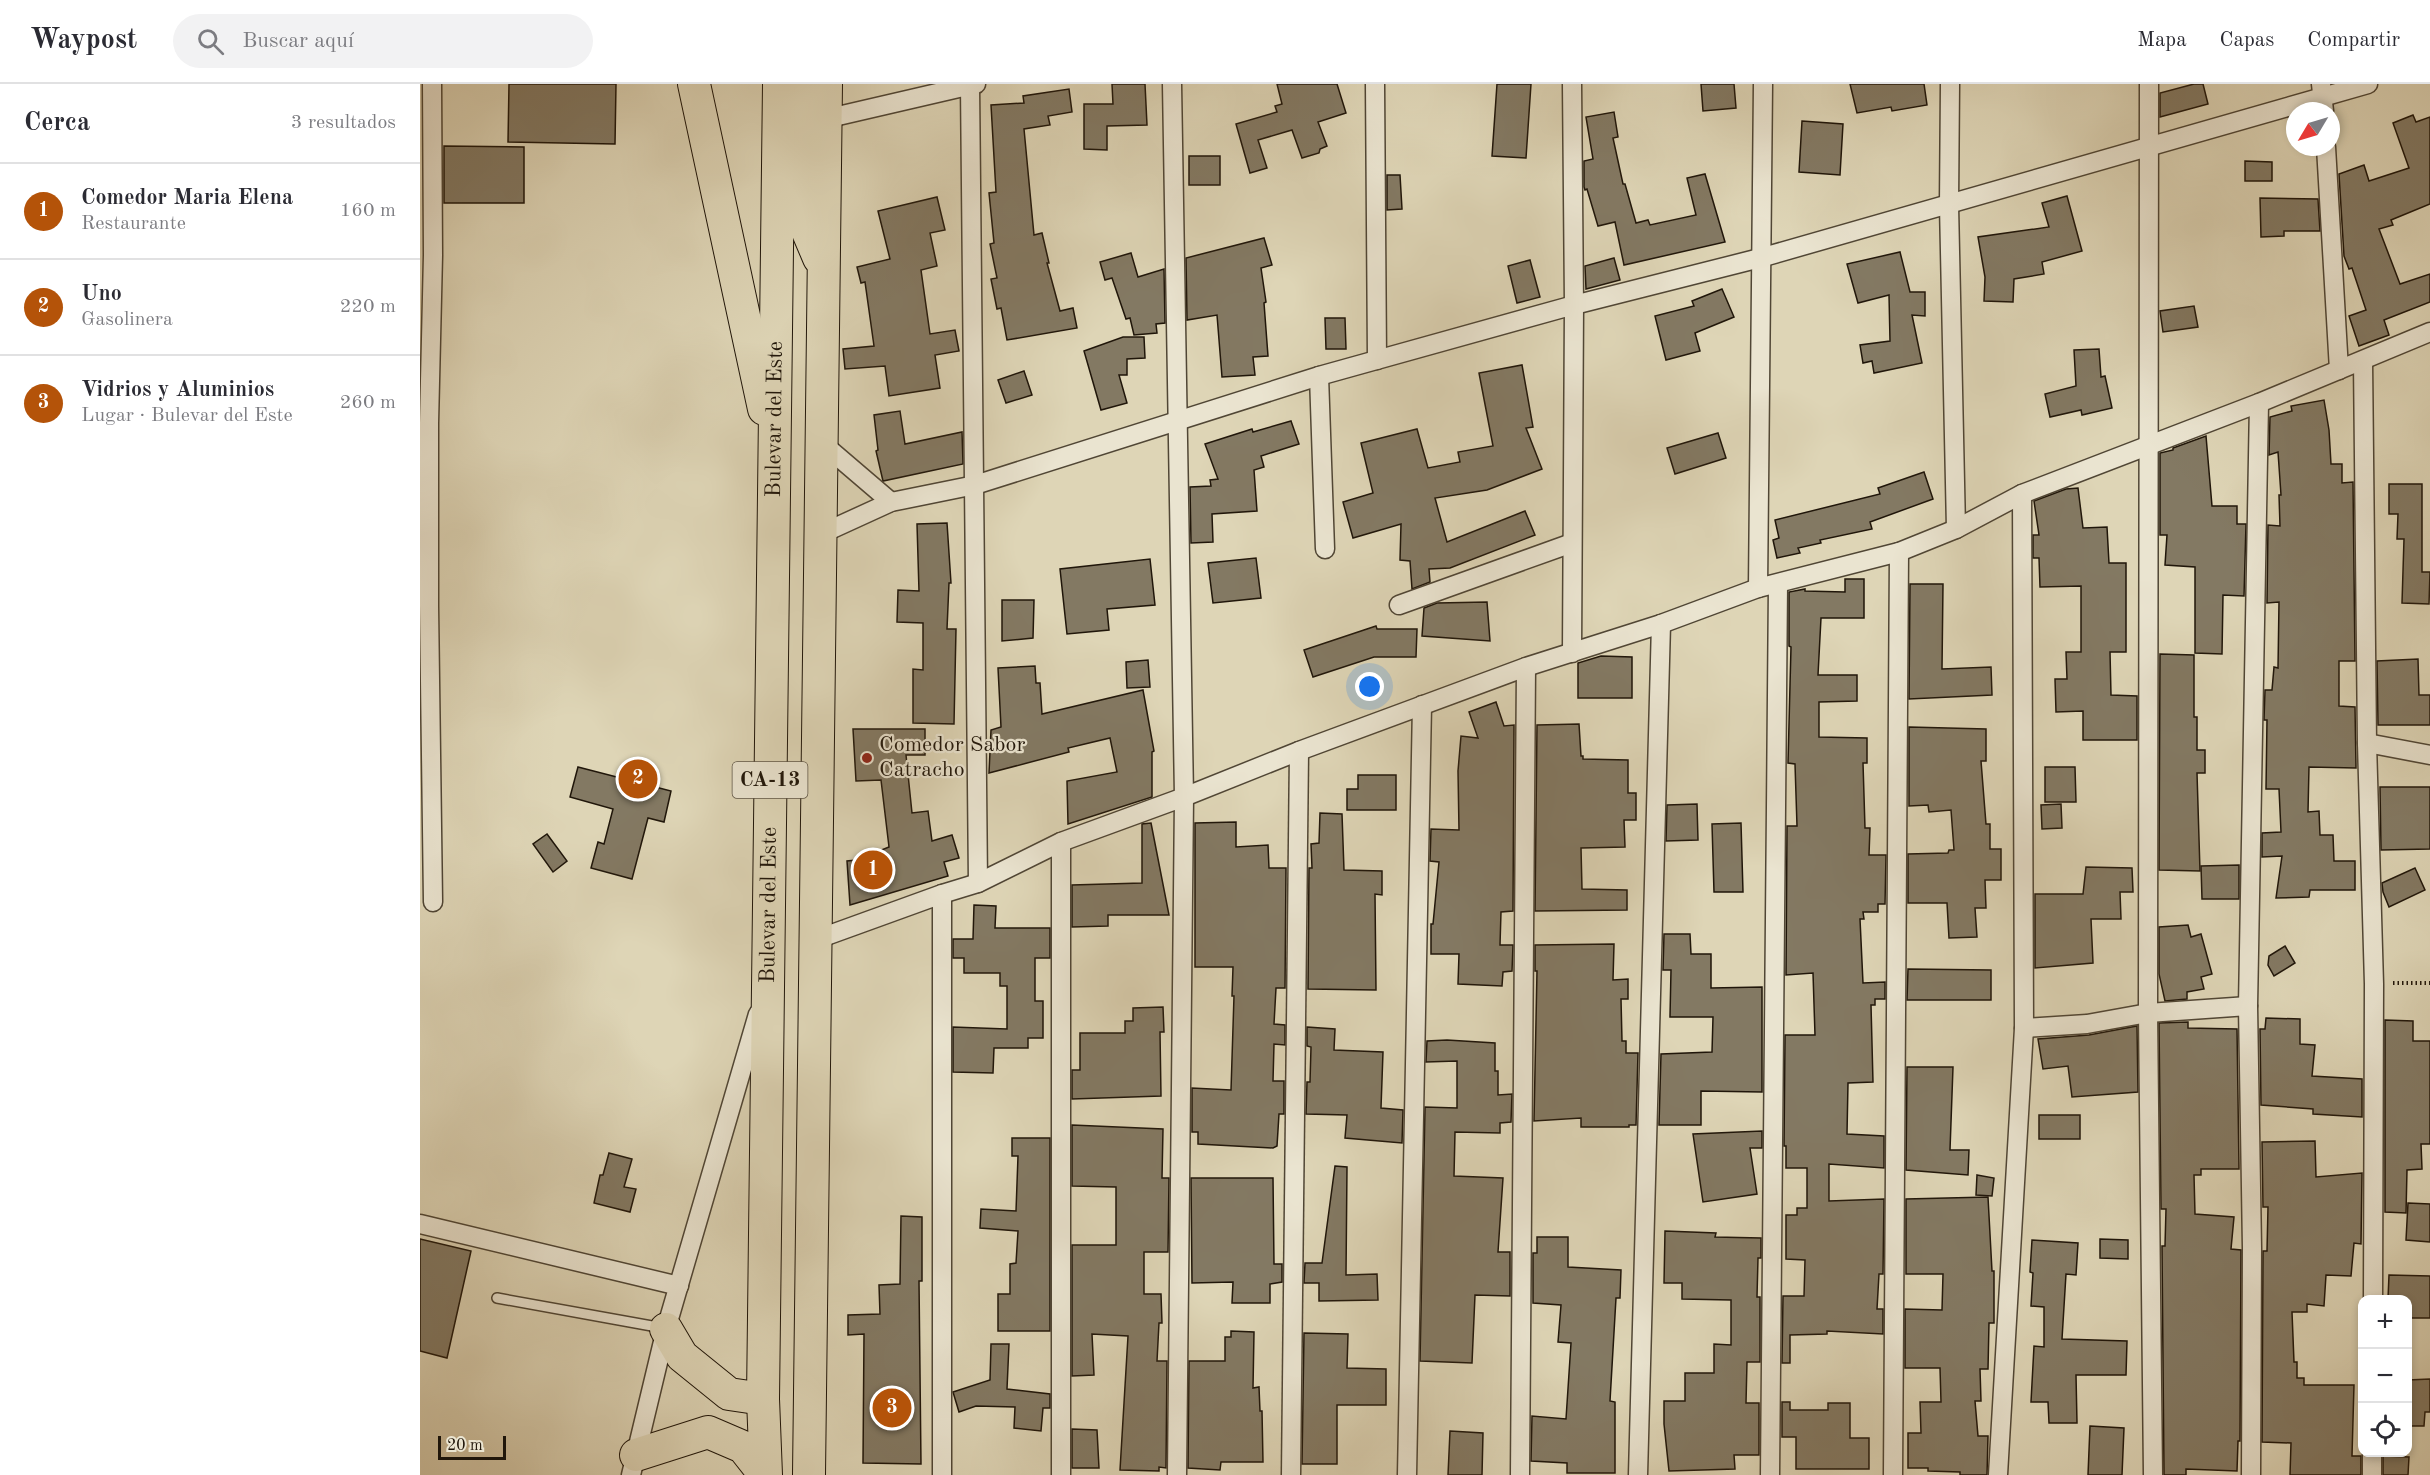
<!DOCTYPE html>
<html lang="es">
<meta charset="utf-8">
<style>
:root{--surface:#fff;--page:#f2f2f3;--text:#2b2b33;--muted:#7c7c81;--line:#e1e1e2;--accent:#b45309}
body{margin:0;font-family:"Old Standard TT",serif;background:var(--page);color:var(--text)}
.controls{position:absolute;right:18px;bottom:18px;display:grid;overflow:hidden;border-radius:12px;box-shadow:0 3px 9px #0003}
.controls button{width:54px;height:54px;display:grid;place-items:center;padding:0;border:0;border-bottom:2px solid var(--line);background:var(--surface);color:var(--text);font:30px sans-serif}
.compass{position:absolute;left:1866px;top:18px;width:54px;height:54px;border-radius:50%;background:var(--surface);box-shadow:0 3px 9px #0003;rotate:232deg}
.scale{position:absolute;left:18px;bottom:15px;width:68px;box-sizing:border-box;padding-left:6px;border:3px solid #20160a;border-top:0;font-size:16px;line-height:21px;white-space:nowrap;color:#20160a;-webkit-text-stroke:4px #eae4d0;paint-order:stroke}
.you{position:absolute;left:950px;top:603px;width:21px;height:21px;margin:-15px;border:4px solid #fff;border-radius:50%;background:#1a73e8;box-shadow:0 0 0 9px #1a73e833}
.badge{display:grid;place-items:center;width:39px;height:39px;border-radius:50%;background:var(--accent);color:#fff;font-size:20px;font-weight:700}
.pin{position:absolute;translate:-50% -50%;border:3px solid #fff;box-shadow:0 2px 6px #0006}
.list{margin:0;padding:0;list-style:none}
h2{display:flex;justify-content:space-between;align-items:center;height:78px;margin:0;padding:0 24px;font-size:26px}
h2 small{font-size:20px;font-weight:400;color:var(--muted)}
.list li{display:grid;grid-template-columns:39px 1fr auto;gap:18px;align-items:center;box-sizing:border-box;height:96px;padding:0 24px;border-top:2px solid var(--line)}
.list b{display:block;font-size:22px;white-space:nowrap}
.list p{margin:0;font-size:20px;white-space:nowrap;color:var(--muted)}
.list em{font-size:20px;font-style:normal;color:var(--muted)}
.icon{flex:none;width:33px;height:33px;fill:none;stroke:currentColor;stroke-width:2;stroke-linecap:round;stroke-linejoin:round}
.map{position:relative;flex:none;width:2010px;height:1391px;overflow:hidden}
header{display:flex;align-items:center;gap:36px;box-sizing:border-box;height:84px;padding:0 30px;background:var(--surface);border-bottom:2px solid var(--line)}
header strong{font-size:28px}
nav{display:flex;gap:33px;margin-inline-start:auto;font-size:21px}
.search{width:420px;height:54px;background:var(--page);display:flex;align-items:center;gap:15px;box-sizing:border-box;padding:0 21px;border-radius:33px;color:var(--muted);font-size:22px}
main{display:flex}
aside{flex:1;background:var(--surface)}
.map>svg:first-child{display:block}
</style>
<header>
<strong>Waypost</strong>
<div class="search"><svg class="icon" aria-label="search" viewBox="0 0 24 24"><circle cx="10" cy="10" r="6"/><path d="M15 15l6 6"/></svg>Buscar aquí</div>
<nav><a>Mapa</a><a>Capas</a><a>Compartir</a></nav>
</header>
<main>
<aside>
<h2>Cerca<small>3 resultados</small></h2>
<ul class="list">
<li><span class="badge">1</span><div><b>Comedor Maria Elena</b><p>Restaurante</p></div><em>160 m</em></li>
<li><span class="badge">2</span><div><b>Uno</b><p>Gasolinera</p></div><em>220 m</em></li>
<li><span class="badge">3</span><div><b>Vidrios y Aluminios</b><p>Lugar · Bulevar del Este</p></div><em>260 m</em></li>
</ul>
</aside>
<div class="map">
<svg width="2010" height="1391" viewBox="0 0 2010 1391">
<rect width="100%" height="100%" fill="#ded5b6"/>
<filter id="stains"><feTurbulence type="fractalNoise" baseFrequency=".00333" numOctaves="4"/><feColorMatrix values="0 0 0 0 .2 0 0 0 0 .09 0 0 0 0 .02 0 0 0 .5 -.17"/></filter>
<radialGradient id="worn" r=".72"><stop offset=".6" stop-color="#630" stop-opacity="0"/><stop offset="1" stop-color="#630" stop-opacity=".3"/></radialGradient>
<g fill="#837963" stroke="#20160a" stroke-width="1.5">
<path d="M89,0h107l-1,60 -107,-2z"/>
<path d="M692,0h33l2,41 -40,1v24l-23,-1v-45h29z"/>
<path d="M857,0h60l9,29 -28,9 9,24 -7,3 -1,4 -17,5 -10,-28 -34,10 9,28 -17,5 -14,-49 41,-12 -2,-6 7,-2z"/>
<path d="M1077,0h34l-5,74 -34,-2z"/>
<path d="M1281,0h33l2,24 -33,3z"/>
<path d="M1430,0h74l3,21 -35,6 -1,-4 -34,6z"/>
<path d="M1774,0h9l5,20 -48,13v-24z"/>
<path d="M649,5l3,23 -24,4 2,9 -26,4 10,106 8,-2 7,30h-2l13,48 13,-3 4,20 -70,12 -6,-32 -4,1 -6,-30 6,-1 -7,-34 4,-1 -5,-50 7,-1 -5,-87 33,-2 -1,-7z"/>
<path d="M1194,28l4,25 -5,1 10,46h2l11,39 12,-3 2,5 46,-10 -9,-37 18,-4 20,68 -101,23 -9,-43 -17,4 -11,-37 -2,1 -1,-3v-26l9,-2 -7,-42z"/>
<path d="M1993,31l3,7 14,-5v87l-39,16 2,5 -14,4 21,55 30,-10v28l-46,18 5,15 -30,11 -10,-30 17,-6 -14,-42 -3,1 -5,-13 -5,-82 25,-9 5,16 40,-13 -16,-45z"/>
<path d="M1382,37l41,3 -3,51 -41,-3z"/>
<path d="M24,62l80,1v56h-80z"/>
<rect x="769" y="72" width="31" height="29"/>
<path d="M1825,77l27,1v19h-27z"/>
<path d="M967,91h13l2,34 -15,1z"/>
<path d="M1647,112l15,55 -40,11 2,12 -30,5 -1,23 -29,-1 1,-24 -7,-40 71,-10 -7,-24z"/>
<path d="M517,113l8,33 -15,3 7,33 -16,4 9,64 25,-4 4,21 -24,4 5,33 -51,8 -4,-30 -40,3 -2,-20 31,-3 -9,-64 -4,1 -4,-16 33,-8 -12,-48z"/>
<path d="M1840,114l58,1 2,32h-36v5l-23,1z"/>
<path d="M844,154l8,27 -11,3 5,34 -2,1 4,53 -15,1 2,18 -33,2 -5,-62 -30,5 -1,-62z"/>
<path d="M1480,168l10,40h15v24l-13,-1 10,48 -48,10 -2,-12 -9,2 -3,-18 30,-4 -1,-46 -31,8 -11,-39z"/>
<path d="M711,169l7,24 26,-8 1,54 -9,1 1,9 -23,2 -4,-17 -4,1 -14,-41 -7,2 -5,-18z"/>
<path d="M1194,174l6,22 -34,9 -1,-23z"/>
<path d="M1110,176l10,37 -23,6 -9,-37z"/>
<path d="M1302,205l12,28 -39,16 5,18 -34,9 -11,-44 39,-10 -2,-5z"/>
<path d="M1774,222l4,21 -35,5 -3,-21z"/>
<path d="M905,234h20l1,31h-20z"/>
<path d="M703,253h21l1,21 -18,1v16h-8l8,28 -26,7 -17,-59z"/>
<path d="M1679,265l2,28 4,-1 7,32 -30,7 -1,-5 -31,7 -5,-23 31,-8 -2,-36z"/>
<path d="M1102,281l11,62 -7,1 16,41 -55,21 -52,8 12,44 78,-31 10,24 -85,33 -21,1 1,13 -18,7 -2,-28 -10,-1 1,-36 -48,14 -10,-36 30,-9 -12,-50 56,-14 11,39 32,-6 -2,-10 35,-6 -14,-73z"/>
<path d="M604,287l8,24 -26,8 -8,-23z"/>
<path d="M1904,316l5,30 2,34h11v19l11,-1 2,179h-16v45l16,1 1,61 -47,-1 -1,45 11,-1 1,24h13l1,26h21v29h-45l-1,7 -33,1 6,-42 -20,1v-24l19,-1 -2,-43h-13l1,-69h-3l1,-30h7l2,-23 4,1 1,-66 -12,1 1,-78 12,1 -1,-31h2l-3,-43 -9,3 1,-38 22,-6 -1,-5z"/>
<path d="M480,327l5,33 57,-12 1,32 -80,17 -7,-30 2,-1 -4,-35z"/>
<path d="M871,337l8,23 -38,12 3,11 -10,3 3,41 -45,3 1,28 -22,1 -1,-56 21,-1 -1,-6 8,-1 -13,-35 47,-15 1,3z"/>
<path d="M1298,349l8,25 -51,16 -8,-26z"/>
<path d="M1786,352l6,70h25v18h9l-2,72 -21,-1 -1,59 -27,-1v-86l-30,-2 2,-30h-7v-82l13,-3v-2z"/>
<path d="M1504,388l9,27 -63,23 2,7 -52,11 1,3 -23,5 2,5 -23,5 -4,-18 6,-2 -4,-18 105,-26 -2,-6z"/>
<path d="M1969,400h33v88h8l-1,32 -27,-1 2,-64h-7l1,-25h-9z"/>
<path d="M1658,404l5,40 24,-1 2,36h17v89h-16l1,43 26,1v44h-54v-29l-27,1 -1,-33h12l-1,-27h15v-66l-41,1 -1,-29h-6v-23h6l-5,-34 32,-12z"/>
<path d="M527,439l4,60h-2l-2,46h9l-2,95 -41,-1v-54l10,1v-47l-26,-1 1,-32 21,1 -2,-67z"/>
<path d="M836,474l5,40 -48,5 -5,-40z"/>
<path d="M730,475l5,46 -48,4 2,21 -42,4 -7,-65z"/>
<path d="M1425,495h19v39h-43l-3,57h39v26l-38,1v35l48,1v25h-4l2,65h5l-1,27h17l-1,49h-7v8h-15l1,7h-4l3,64 22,-1v17h-10v6h-4l2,77 -25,1 -1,51 37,2v32l-55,-4v37l55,-2 -1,75h-4l-2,35h6v25l-56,-3v3l-37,1v28h-8l1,-67h21l1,-36 -19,-1v-44h11v-7h10v-40h-21v-22h-2l1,-111h30l-2,-62 -27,2 1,-149h10l-2,-62 -7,-1 3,-116 -2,-1v-54l16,-3v2l40,1z"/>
<path d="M1490,500h33l-1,85 49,-2 1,28 -83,4z"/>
<path d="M582,516h32l-1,38 -31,3z"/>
<path d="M1067,518l3,39 -68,-5 2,-28 13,-5z"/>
<path d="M956,542l1,3h40l-1,28h-42l-61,20 -9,-27z"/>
<path d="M1740,570l34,1v62h3v33h8v23h-8l3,98 -41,-1z"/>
<path d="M1181,572l31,1v41h-54v-35z"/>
<path d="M1998,575l1,36h11v30h-52l-1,-64z"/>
<path d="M728,576l2,27 -23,1 -1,-26z"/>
<path d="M615,582l1,17h4l2,31 101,-24 11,61 -2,1v45l-84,27 -1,-43 50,-9 -7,-34 -42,10 1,4 -80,21 2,-43 10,-3 -3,-59z"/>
<path d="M1076,618l8,24 10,-1 -1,186 -12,1 -1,33h13l-1,26 -9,1 -1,14 -44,-2 1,-30h-28v-30h2l6,-62 -9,-1 1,-32 28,1 -1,-59 3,-35 17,2 -9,-26z"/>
<path d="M1159,640l2,32h2v3l45,1v33h8v27h-12l1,27 -44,1 1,41 45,1v20l-92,1 2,-186z"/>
<path d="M1489,643l77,2v32h-5l5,63h4v25h11v31h-16l1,28h-11l2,29 -28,1 -2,-35h-39v-49l40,-1 1,-3h5l-3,-40 -22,2 -1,-7 -19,1z"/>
<path d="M433,645h72v26h-19l6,58 16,-2 4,30 20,-6 7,23 -15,4 4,14 -98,29 -3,-44 10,-1 32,-13 -8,-67 -25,1z"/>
<path d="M158,683l93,24 -7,31 -16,-4 -16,61 -41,-11 7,-26 6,2 9,-35 -43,-12z"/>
<path d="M1625,683h30l1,35h-31z"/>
<path d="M938,691h38v35h-49v-21h11z"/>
<path d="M1960,703h50v62l-49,1z"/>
<path d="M1277,720l1,36 -32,1 1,-36z"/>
<path d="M1641,720l1,24 -20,1 -1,-24z"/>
<path d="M900,729l22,1 2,56 38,1v24l-7,-1 1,96 -68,-1 1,-121h3l-1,-24 8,-1z"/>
<path d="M816,738v25l32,-2 1,23h17l-1,120h-9l-2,36 11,1v20l-11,-1 -1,37h11v33h-5l-2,32 -4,2 -75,-4v-12h-6v-44l39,2 3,-94h-2l1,-29h-38v-144z"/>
<path d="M731,739l18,92h-61v11l-36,1v-42l70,-2v-59z"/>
<path d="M1321,739l2,69h-29l-2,-68z"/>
<path d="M127,750l20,27 -14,11 -20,-28z"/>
<path d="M1819,781v34h-37l-1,-33z"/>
<path d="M1666,783l46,1 1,24h-13l1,27h-30l2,44 -58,5v-74h48z"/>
<path d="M1995,784l10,22 -36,17 -6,-15 -1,-9z"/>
<path d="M554,821l22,1 -1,22h55v30h-15v43h8v37h-15v10h-34l-1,25 -40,-1v-45l54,2v-43h-7v-13h-36v-15h-11v-19h20z"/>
<path d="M1768,841l3,12 10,-3 11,40 -11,3 3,12 -17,3v7l-22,2 -6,-27v-47z"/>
<path d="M1244,850h26l1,20h20v34l51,-1v105l-61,-1v34h-42l2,-71 51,-2 1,-35h-43l1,-47h-8z"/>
<path d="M1194,860l-1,36 15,-1v20h-7l1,42h4v12h12l-2,72h-7v2h-48v-9l-47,3 3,-150h-2v-26z"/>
<path d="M1865,862l10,17 -21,13 -6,-11 1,-9z"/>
<path d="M1488,885l83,1v30h-84z"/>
<path d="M743,923l1,25h-4l1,64 -89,3v-29h8v-37h45v-12h8v-13z"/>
<path d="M1846,934l34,1v25l15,1 -3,31 50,3v38l-49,-3v-5l-52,-4 -1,-76h5z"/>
<path d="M1965,936l28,1v20h17v103h-9l1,25 -15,1 -1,43 -21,-1z"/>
<path d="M1768,938v6l49,1 2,140h-38v6h-7l1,39 39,3 -3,32 10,1 -1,191h-2l-1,30 -51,-2v6h-22l-2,-229h3l1,-37h-5l-2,-186z"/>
<path d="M1717,942l1,66 -66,5 -4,-31 -25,3 -5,-30 51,-4z"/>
<path d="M887,943l28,2 -1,21 49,2 -2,56 22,2 -1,33 -57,-5 2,-23 -41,-1 1,-32h3l1,-35 -4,-1z"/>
<path d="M1027,956l48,3v28h3v24l14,-1 -1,28 -11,1v10l-45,-1 -1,44 49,2 -5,74h12v44l-35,-1 -3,68 -52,-2 5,-254 32,1v-47l-31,1 1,-21z"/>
<path d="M1487,983h46l-3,83h19l-1,25 -62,-5z"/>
<rect x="1619" y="1031" width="41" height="24"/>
<path d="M652,1041l91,4 -1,49h7l-1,74h-24v42h17l1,29h-3l-2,38h10l-1,107 -7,-1v4l-39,-1 8,-134 -36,-2 2,41 -22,1v-131h44v-58l-44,-1z"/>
<path d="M1342,1047v17h-12l7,46 -54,8 -10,-68z"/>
<path d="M592,1054h38v193h-52v-37h12v-30l6,-1 2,-32 -38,-3 1,-19 35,2 2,-55h-6z"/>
<path d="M1895,1057l1,36 46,-4 -1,71 -7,-1 -3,33 -25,-1 -2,31 -17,-2v8h-15l2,50h3v16h7v7h50l-2,71h9v19h-71l1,-32 -29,-1 1,-191h4l1,-44h-5l-1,-65z"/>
<path d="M189,1069l23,6 -8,28 12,2 -6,23 -36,-9 6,-28h3z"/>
<path d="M915,1082l12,1 -1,108 31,-1 1,26 -59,1v-18h-15l1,-20h17z"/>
<path d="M1557,1091l17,3 -2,18 -16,-1z"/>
<path d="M771,1094h82l1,86h8v18l-12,2v19h-38l1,-21 -41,1z"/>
<path d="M1568,1113l4,74h2v52h-5l-1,46h-8l1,32h-6l3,35h10l-1,39h-27v-3l-32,-1v-3h-20v-35h13l-1,-31h21l-1,-34h-35v-59l37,1 1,-36h-37v-75z"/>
<path d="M1988,1119l22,1v38l-24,-2z"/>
<path d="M481,1132l21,1v64h-3l2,183 -58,-1 1,-129 -16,1v-20l32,-1 -1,-29 21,-1z"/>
<path d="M1245,1147l51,2 -1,4 46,1v20h-3l-1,39h3v65h-13l-1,41h13v52h-25l1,14 -66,2 -5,-47v-23h21v-28h29v-29l17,1v-45l-49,-1v-16h-18z"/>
<path d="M1117,1153h31v30l53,3 -1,28h-4l-6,103 5,1v71h-48v-10l-36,-2 1,-45 34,3 5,-76 -13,-1 3,-37 -28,-2v-50h4z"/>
<path d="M0,1155l51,12 -24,107 -27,-7z"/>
<path d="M1680,1155l28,1v19l-28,-1z"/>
<path d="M1612,1156l46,3 -2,32 -10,-1 -4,65 65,2 -1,34h-50l1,48h-28l-1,-21h-17l3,-56 10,1v-40l-13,-1 2,-33 -3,-1z"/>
<path d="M1969,1191l41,1v42h-22v-19h-20z"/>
<path d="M811,1247l23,1 -1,56 6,-1 1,24h2l1,51h-42l-1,8 -32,-2 1,-107h36v-24h6z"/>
<path d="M884,1249l44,1 -1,34 39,1v36h-49v59h-35z"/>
<path d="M571,1260h18l-2,45 43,5v14h-7l-2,23 -27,-3 1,-21 -39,-1 -17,6 -6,-20 37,-12z"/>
<path d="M2010,1295v33h-5l-1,14h-16v-46z"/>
<path d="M1362,1318h8v8h38v-7h22v35h19v31h-73v-32h-14z"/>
<path d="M1670,1342l34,2 -2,47h-34z"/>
<path d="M652,1345l25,1 2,38h-27z"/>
<path d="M1030,1347l33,2 -1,42h-34z"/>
<path d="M1963,1372l26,1 -1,18h-25z"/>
</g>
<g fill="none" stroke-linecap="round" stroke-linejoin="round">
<g stroke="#504635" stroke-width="12">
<path id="lane" d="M77,1214l166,30"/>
</g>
<g stroke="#504635" stroke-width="21">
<g id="street">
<path d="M12,0l1,171 -4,168v183l4,296"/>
<path d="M752,0l12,713 -7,678"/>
<path d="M955,0l2,276"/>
<path d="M1152,0l2,221 -2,348"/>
<path d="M1530,0l-1,121 7,324"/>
<path d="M1729,0l-1,929 5,462"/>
<path d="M1901,0l3,27"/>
<path d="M550,1l8,798"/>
<path d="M405,35l151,-35"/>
<path d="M1906,63l13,223"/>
<path d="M1943,277l4,382 7,241 -1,316"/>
<path d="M899,292l6,173"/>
<path d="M402,359l69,59"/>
<path d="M401,450l70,-32 84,-17 344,-109 255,-71 186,-47 608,-174"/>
<path d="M1338,504l5,-504"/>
<path d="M979,521l173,-62"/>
<path d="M1947,659l63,12"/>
<path d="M522,810v581"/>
<path d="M395,856l127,-46 36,-11 83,-41 123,-45 115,-46 227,-84 135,-43 97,-36 141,-36 57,-23 66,-35 237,-91 171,-71"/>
<path d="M1604,944l63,-4 61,-11 100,-7"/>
<path d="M0,1140l259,62"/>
<path d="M211,1391l35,-146 92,-315"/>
<path d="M641,1391v-633"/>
<path d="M871,1391l8,-724"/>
<path d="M987,1391l15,-770"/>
<path d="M1100,1391l6,-808"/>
<path d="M1218,1391l23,-851"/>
<path d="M1350,1391l8,-891"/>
<path d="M1473,1391l6,-923"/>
<path d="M1578,1391l26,-447 -2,-534"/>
<path d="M1831,1391l1,-227 -4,-242 11,-603"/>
<path d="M1952,1391v-23"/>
</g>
</g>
<g stroke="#20160a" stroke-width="34">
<g id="highway">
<path d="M274,0l70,325"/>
<path d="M381,0l1,134 17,40"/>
<path d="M246,1245l16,27 47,38 34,5"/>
<path d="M216,1371l72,-23 35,15 22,28"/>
<path id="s1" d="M346,1391l-3,-76 16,-1315"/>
<path d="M389,1391l17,-1391"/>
</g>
</g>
<path stroke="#20160a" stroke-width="4" stroke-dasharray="1.5 3" stroke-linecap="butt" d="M1973,899h37"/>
<use href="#lane" stroke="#eae4d0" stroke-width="9"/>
<use href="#street" stroke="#eae4d0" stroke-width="18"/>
<use href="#highway" stroke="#ded5b6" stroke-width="32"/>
</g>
<circle fill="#8f2418" stroke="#eae4d0" stroke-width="2" cx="447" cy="674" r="6"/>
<g text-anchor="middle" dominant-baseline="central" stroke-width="4.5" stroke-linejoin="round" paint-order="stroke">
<rect fill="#eae4d0" stroke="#5d5445" stroke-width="1.5" x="312.5" y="678" width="75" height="36" rx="4.5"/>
<g font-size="21" font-weight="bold" fill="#20160a">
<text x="350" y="696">CA-13</text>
</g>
<g font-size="22" fill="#20160a" stroke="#eae4d0">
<text stroke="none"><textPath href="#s1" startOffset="1056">Bulevar del Este</textPath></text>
<text stroke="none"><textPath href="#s1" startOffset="570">Bulevar del Este</textPath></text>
</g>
<g font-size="22" fill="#20160a" stroke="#eae4d0" text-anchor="start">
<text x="459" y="661">Comedor Sabor<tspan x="459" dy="25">Catracho</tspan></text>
</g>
</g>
<rect width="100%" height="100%" filter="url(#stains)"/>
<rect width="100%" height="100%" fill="url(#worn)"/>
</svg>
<div class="controls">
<button>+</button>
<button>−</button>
<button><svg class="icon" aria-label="locate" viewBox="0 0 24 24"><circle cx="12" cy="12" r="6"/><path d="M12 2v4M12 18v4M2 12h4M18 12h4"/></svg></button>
</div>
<svg class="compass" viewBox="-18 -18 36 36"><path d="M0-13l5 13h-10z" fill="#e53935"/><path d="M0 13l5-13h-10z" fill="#7c7c81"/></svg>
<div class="scale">20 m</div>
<div class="you"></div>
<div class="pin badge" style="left:453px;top:786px">1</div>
<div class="pin badge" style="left:218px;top:695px">2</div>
<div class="pin badge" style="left:472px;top:1324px">3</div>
</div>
</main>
